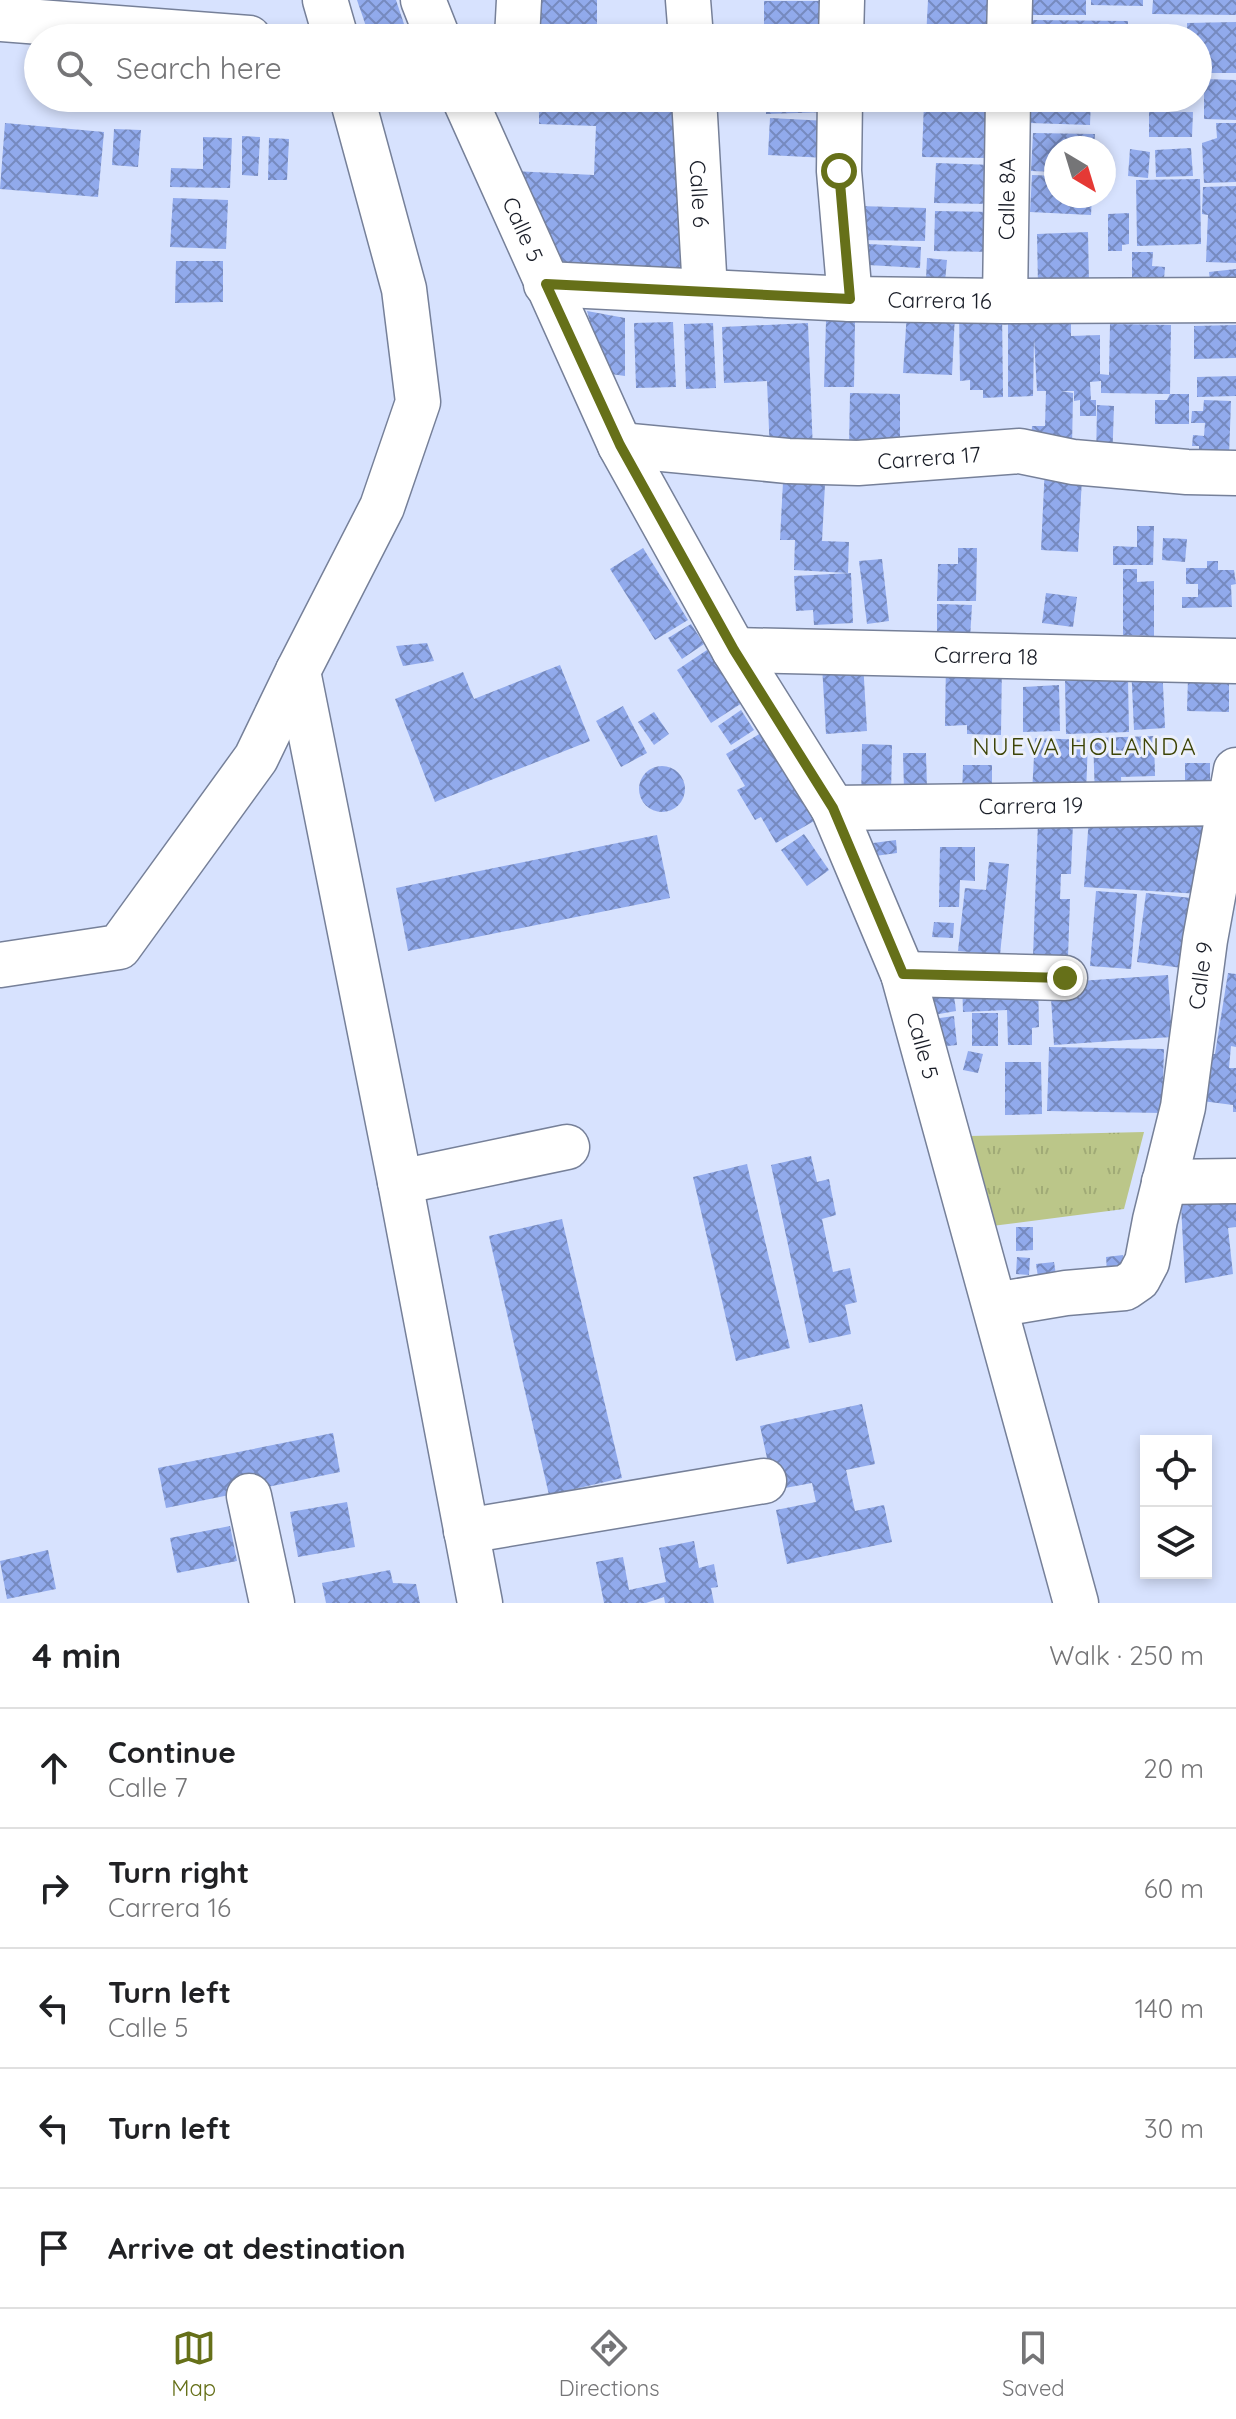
<!DOCTYPE html>
<meta charset="utf-8">
<style>
:root{--surface:#fff;--page:#f6f6f6;--text:#202124;--muted:#757577;--line:#e0e0e0;--accent:#667019}
body{margin:0;font-family:Quicksand,sans-serif;background:var(--page);color:var(--text)}
.controls{position:absolute;right:24px;bottom:24px;display:grid;overflow:hidden;border-radius:0px;box-shadow:0 4px 12px #0003}
.controls button{width:72px;height:72px;display:grid;place-items:center;padding:0;border:0;border-bottom:2px solid var(--line);background:var(--surface);color:var(--text);font:40px sans-serif}
.compass{position:absolute;left:1044px;top:136px;width:72px;height:72px;border-radius:50%;background:var(--surface);box-shadow:0 4px 12px #0003;rotate:142deg}
.stop{position:absolute;width:24px;height:24px;margin:-18px;border:6px solid #667019;border-radius:50%;background:#fff}
.stop.end{background:#667019;border-color:#fff;box-shadow:0 2px 8px #0008}
.list{margin:0;padding:0;list-style:none}
h2{display:flex;justify-content:space-between;align-items:center;height:104px;margin:0;padding:0 32px;font-size:34px}
h2 small{font-size:26px;font-weight:400;color:var(--muted)}
.list li{display:grid;grid-template-columns:52px 1fr auto;gap:24px;align-items:center;box-sizing:border-box;height:120px;padding:0 32px;border-top:2px solid var(--line)}
.list b{display:block;font-size:30px;white-space:nowrap}
.list p{margin:0;font-size:26px;white-space:nowrap;color:var(--muted)}
.list em{font-size:26px;font-style:normal;color:var(--muted)}
.icon{flex:none;width:44px;height:44px;fill:none;stroke:currentColor;stroke-width:2;stroke-linecap:round;stroke-linejoin:round}
.map{position:relative;flex:none;width:1236px;height:1603px;overflow:hidden}
.search{position:absolute;background:var(--surface);box-shadow:0 4px 12px #0003;left:24px;right:24px;top:24px;height:88px;display:flex;align-items:center;gap:20px;box-sizing:border-box;padding:0 28px;border-radius:44px;color:var(--muted);font-size:30px}
.sheet{height:704px;background:var(--surface)}
nav{display:flex;justify-content:space-around;align-items:center;box-sizing:border-box;height:112px;border-top:2px solid var(--line);background:var(--surface);font-size:22px;color:var(--muted)}
nav a{display:grid;justify-items:center;gap:4px}
nav .on{color:var(--accent)}
.map>svg:first-child{display:block}
</style>
<div class="map">
<svg width="1236" height="1603" viewBox="0 0 1236 1603">
<defs>
<pattern id="grass-tufts" width="24" height="20" patternUnits="userSpaceOnUse" patternTransform="scale(2)"><rect width="24" height="20" fill="#bbc689"/><path d="M3 7l-1-3M5 7V3M7 7l1-3M15 17l-1-3M17 17v-4M19 17l1-3" fill="none" stroke="#a0aa76"/></pattern>
<pattern id="building-cross-hatch" width="8" height="8" patternUnits="userSpaceOnUse" patternTransform="scale(2)"><rect width="8" height="8" fill="#91aaec"/><path d="M0 0l8 8M0 8l8-8" fill="none" stroke="#768abf"/></pattern>
</defs>
<rect width="100%" height="100%" fill="#d7e2fe"/>
<path fill="url(#grass-tufts)" d="M1144,1132l-20,77 -132,17 -23,-90z"/>
<g fill="url(#building-cross-hatch)">
<path d="M357,0h39l10,30 -20,8h-16z"/>
<rect x="539" y="0" width="58" height="38"/>
<path d="M928,0h63l-2,38h-63z"/>
<rect x="1030" y="0" width="56" height="15"/>
<path d="M1091,0h52v6l-52,-1z"/>
<path d="M1153,0h83v15l-84,-1z"/>
<rect x="764" y="1" width="68" height="37"/>
<path d="M1031,20l97,1v17h-97z"/>
<path d="M1236,22v51h-38v-35h-11v-15z"/>
<path d="M1204,79l32,1v40l-32,-1z"/>
<path d="M539,98h143l9,183 -134,-10 -44,-100 81,4 2,-49 -57,-2z"/>
<path d="M766,98h63v14l-63,2z"/>
<path d="M1031,98h60l-1,27 -60,-2z"/>
<path d="M924,101l65,2 -1,55 -66,-1z"/>
<path d="M1149,112h44l-1,25h-43z"/>
<path d="M770,118l58,3 -1,37 -59,-3z"/>
<path d="M5,123l99,9 -6,65 -98,-8z"/>
<path d="M1216,123h20v59l-32,1 -2,-40 15,-5z"/>
<path d="M114,129l27,1 -3,37 -26,-2z"/>
<path d="M1033,133l62,1 -1,14h-38v24l-25,-1z"/>
<path d="M242,136l18,1 -2,39 -16,-1z"/>
<path d="M203,137l29,1 -2,50 -60,-1 1,-19 32,1z"/>
<path d="M269,138l20,1 -2,41h-19z"/>
<path d="M1191,148l2,28 -37,1 -1,-27z"/>
<path d="M1130,149l20,3 -2,26 -20,-2z"/>
<path d="M936,163l57,2 -2,39 -57,-1z"/>
<path d="M1032,175l24,1v20h36l-1,19 -61,-3z"/>
<path d="M1200,179l1,65 -64,2 -1,-66z"/>
<path d="M1236,186v77l-30,-1 2,-47 -6,-1 1,-27z"/>
<path d="M173,198l55,2 -2,49 -56,-2z"/>
<path d="M859,206l67,2 -1,33 -67,-1z"/>
<path d="M935,211l59,1v40l-60,-1z"/>
<path d="M1129,213v31l-7,1v6h-14v-37z"/>
<path d="M1088,232l1,52 -51,2 -1,-52z"/>
<path d="M869,244l52,3 -1,21 -52,-3z"/>
<path d="M1132,252h21l-1,14 13,1 -2,24h-31z"/>
<path d="M927,258l20,2 -2,21 -19,-1z"/>
<path d="M176,261h47v41l-48,1z"/>
<path d="M1236,269v25l-24,3 -3,-25z"/>
<path d="M1002,309l1,88 -20,1v-8h-13v-10l-10,1 -1,-71z"/>
<path d="M587,311l38,7v58l-21,-3z"/>
<path d="M907,312l48,2 -3,61 -49,-2z"/>
<path d="M826,321h29l-1,66h-30z"/>
<path d="M1071,321v15l29,-1v39l9,1 1,-51 61,1 -1,69 -69,-1v-12l-11,1 1,18h5v16h-16v-16l-6,1v-10h-13l12,2 -1,55 -41,-1 1,-21h13l1,-35h-9l-3,-53 -1,58 -25,1v-73z"/>
<path d="M673,322l3,65 -40,1 -2,-65z"/>
<path d="M713,323l3,65 -30,1 -2,-65z"/>
<path d="M808,323l5,129 -43,2 -3,-73 -43,2 -2,-56z"/>
<path d="M1236,325v33l-42,1v-33z"/>
<path d="M1236,376v20l-39,1v-20z"/>
<path d="M850,393l50,1v56l-51,-1z"/>
<path d="M1170,394h19v30h-34v-24h12z"/>
<path d="M1204,400l27,1 -2,55 -30,-1v-9h-7l1,-11 11,1 1,-13h-14l1,-12h11z"/>
<path d="M1097,405l17,1 -2,58 -16,-1z"/>
<path d="M784,463l42,2 -4,76 27,1 -1,31 -54,-3 1,-30h-15z"/>
<path d="M1045,466l37,12 -4,74 -37,-2z"/>
<path d="M1137,526h17l-1,39h-40v-19l24,1z"/>
<path d="M1163,538l24,1 -2,23 -23,-2z"/>
<path d="M643,548l45,72 -33,20 -45,-71z"/>
<path d="M958,548h19l-1,53h-39l1,-37h20z"/>
<path d="M882,559l7,62 -22,3 -8,-63z"/>
<path d="M1207,561h11v9h16l2,14 -5,1 1,22 -50,1v-11h16v-13h-12v-16h21z"/>
<path d="M1123,569h14v13l17,-1v55l-31,-1z"/>
<path d="M851,573l2,50 -39,2 -1,-15 -17,1 -2,-35z"/>
<path d="M1046,593l31,4 -4,30 -31,-4z"/>
<path d="M937,604l35,1 -2,34 -33,-1z"/>
<path d="M691,624l13,20 -22,15 -14,-21z"/>
<path d="M427,643l7,18 -31,5 -7,-20z"/>
<path d="M707,650l35,53 -31,20 -34,-53z"/>
<path d="M946,660h56l-1,75 -34,-1v-9l-22,1z"/>
<path d="M863,662l4,69 -41,3 -4,-69z"/>
<path d="M1162,664l3,64 -31,2 -3,-65z"/>
<path d="M560,665l30,76 -155,61 -40,-103 68,-27 11,27z"/>
<path d="M1188,678l41,1v33l-42,-1z"/>
<path d="M1128,679l1,53 -63,2 -1,-53z"/>
<path d="M1059,685l1,46 -37,1v-45z"/>
<path d="M623,706l24,47 -26,14 -25,-46z"/>
<path d="M741,710l13,20 -23,15 -13,-19z"/>
<path d="M654,712l15,22 -15,11 -16,-23z"/>
<path d="M761,733l53,88 -38,22 -15,-26 -6,3 -18,-30 8,-4 -19,-32z"/>
<path d="M1154,736l1,40 -34,1 1,20h-27l-2,-59z"/>
<path d="M1035,738l53,2 -2,55 -54,-2z"/>
<path d="M862,744l30,1 -1,49 -30,9z"/>
<path d="M903,753h23l1,36 -23,1z"/>
<rect x="1185" y="763" width="25" height="30"/>
<path d="M963,765h29v34h-30z"/>
<circle cx="662" cy="789" r="23"/>
<path d="M1089,817l116,6 -4,71 -117,-7z"/>
<path d="M1038,821l35,1 -2,52h-10l-1,25h10l-2,58 -35,-1z"/>
<path d="M804,834l25,36 -22,16 -26,-36z"/>
<path d="M657,835l13,63 -262,53 -12,-63z"/>
<path d="M896,840l1,13 -22,3 -2,-13z"/>
<path d="M940,847h35v34l-15,-1 -1,27h-20z"/>
<path d="M989,862l20,2 -9,91 -42,-4 7,-63 21,2z"/>
<path d="M1096,891l41,3 -6,75 -41,-3z"/>
<path d="M1146,893l45,5 -9,70 -45,-6z"/>
<path d="M934,922l20,1 -1,15 -21,-1z"/>
<path d="M1228,973l8,1v73l-5,-1 -2,22h7v44h-3v-7l-31,-4 7,-47h6z"/>
<path d="M1168,975l4,62 -118,8 -4,-62z"/>
<path d="M1038,979l1,48 -7,1v17h-24l-1,-35 -44,2 -1,-31z"/>
<path d="M952,980l4,31 -28,5 -5,-32z"/>
<rect x="972" y="1013" width="26" height="33"/>
<path d="M954,1016l3,29 -20,2 -4,-28z"/>
<path d="M1049,1047l115,2 -2,64 -115,-2z"/>
<path d="M968,1051l15,3 -5,19 -15,-3z"/>
<path d="M1005,1062h36l1,52 -37,1z"/>
<path d="M811,1156l6,26 12,-3 7,36 -14,4 11,53 17,-4 7,34 -12,3 6,29 -42,9 -38,-178z"/>
<path d="M747,1164l43,184 -54,13 -43,-184z"/>
<path d="M1236,1203v24l-8,1 5,46 -48,9 -4,-79z"/>
<path d="M562,1219l60,259 -73,17 -60,-259z"/>
<path d="M1016,1227h17v23l-17,1z"/>
<path d="M1123,1255l2,27 -17,2 -2,-27z"/>
<path d="M1017,1257l13,1 -1,17 -13,-1z"/>
<path d="M1054,1262l2,13 -18,2 -2,-13z"/>
<path d="M862,1404l13,60 -29,6 9,41 29,-6 8,37 -105,22 -11,-54 40,-8 -4,-19 -38,7 -14,-64z"/>
<path d="M333,1433l7,39 -174,36 -8,-40z"/>
<path d="M347,1502l8,45 -57,10 -8,-45z"/>
<path d="M230,1526l7,35 -60,12 -7,-35z"/>
<path d="M694,1541l5,27 15,-4 4,23 -7,1 3,15h-49l-1,-6 -18,6h-42l-8,-41 27,-5 6,33 37,-8 -7,-34z"/>
<path d="M48,1550l8,39 -49,10 -7,-38z"/>
<path d="M390,1570l3,13 23,1 4,19h-94l-4,-20z"/>
</g>
<g fill="none" stroke-linecap="round" stroke-linejoin="round">
<g stroke="#768099" stroke-width="47">
<g id="minor">
<path d="M325,0l11,38"/>
<path d="M423,0l15,38"/>
<path d="M688,0l3,38"/>
<path d="M0,19l249,19"/>
<path d="M517,38l2,-38"/>
<path d="M841,38l1,-38"/>
<path d="M1009,38l1,-38"/>
<path id="s1" d="M464,98l156,347 114,205 99,158 70,166 173,629"/>
<path id="s2" d="M694,98l11,193"/>
<path d="M840,98l-1,73 11,128"/>
<path id="s3" d="M546,284l304,15 155,2 231,-1"/>
<path id="s4" d="M1005,301l3,-203"/>
<path id="s5" d="M620,445l168,16 70,2 162,-12 53,11 114,10 49,1"/>
<path id="s6" d="M734,650l502,11"/>
<path d="M298,671l102,511 80,421"/>
<path id="s7" d="M833,808l396,-5"/>
<path d="M0,965l119,-18 137,-189 42,-87 84,-164 36,-105 -14,-113 -52,-191"/>
<path d="M903,974l162,4"/>
<path d="M400,1182l167,-35"/>
<path d="M1164,1182l72,-1"/>
<path id="s8" d="M995,1305l71,-12 59,-5 13,-9 9,-17 8,-42 28,-113 22,-167 31,-170"/>
<path d="M249,1496l23,107"/>
<path d="M466,1531l298,-50"/>
</g>
</g>
<use href="#minor" stroke="#fff" stroke-width="44"/>
</g>
<g fill="none" stroke-linecap="round" stroke-linejoin="round">
<path stroke="#667019" stroke-width="10" d="M839,171l11,128 -304,-15 74,161 114,205 99,158 70,166 162,4"/>
</g>
<g text-anchor="middle" dominant-baseline="central" stroke-width="6" stroke-linejoin="round" paint-order="stroke">
<g font-size="22" fill="#1a1e28" stroke="#ebeffb">
<text stroke="none"><textPath href="#s2" startOffset="96">Calle 6</textPath></text>
<text stroke="none"><textPath href="#s4" startOffset="102">Calle 8A</textPath></text>
<text stroke="none"><textPath href="#s1" startOffset="144">Calle 5</textPath></text>
<text stroke="none"><textPath href="#s3" startOffset="394">Carrera 16</textPath></text>
<text stroke="none"><textPath href="#s5" startOffset="310">Carrera 17</textPath></text>
<text stroke="none"><textPath href="#s6" startOffset="252">Carrera 18</textPath></text>
<text stroke="none"><textPath href="#s7" startOffset="198">Carrera 19</textPath></text>
<text stroke="none"><textPath href="#s8" startOffset="458">Calle 9</textPath></text>
<text stroke="none"><textPath href="#s1" startOffset="1056">Calle 5</textPath></text>
</g>
<g font-size="24" letter-spacing="2" fill="#3d4406" stroke="#ebeffb">
<text x="1085" y="746">NUEVA HOLANDA</text>
</g>
</g>
</svg>
<div class="controls">
<button><svg class="icon" aria-label="locate" viewBox="0 0 24 24"><circle cx="12" cy="12" r="6"/><path d="M12 2v4M12 18v4M2 12h4M18 12h4"/></svg></button>
<button><svg class="icon" aria-label="layers" viewBox="0 0 24 24"><path d="M12 4l9 5-9 5-9-5zM3 14l9 5 9-5"/></svg></button>
</div>
<svg class="compass" viewBox="-18 -18 36 36"><path d="M0-13l5 13h-10z" fill="#e53935"/><path d="M0 13l5-13h-10z" fill="#757577"/></svg>
<div class="stop" style="left:839px;top:171px"></div>
<div class="stop end" style="left:1065px;top:978px"></div>
<div class="search"><svg class="icon" aria-label="search" viewBox="0 0 24 24"><circle cx="10" cy="10" r="6"/><path d="M15 15l6 6"/></svg>Search here</div>
</div>
<section class="sheet">
<h2>4 min<small>Walk · 250 m</small></h2>
<ul class="list">
<li><svg class="icon" aria-label="ahead" viewBox="0 0 24 24"><path d="M12 20V5M6 11l6-6 6 6"/></svg><div><b>Continue</b><p>Calle 7</p></div><em>20 m</em></li>
<li><svg class="icon" aria-label="right" viewBox="0 0 24 24"><path d="M7 20v-9h11M14 6l5 5-5 5"/></svg><div><b>Turn right</b><p>Carrera 16</p></div><em>60 m</em></li>
<li><svg class="icon" aria-label="left" viewBox="0 0 24 24"><path d="M17 20v-9H6M10 6l-5 5 5 5"/></svg><div><b>Turn left</b><p>Calle 5</p></div><em>140 m</em></li>
<li><svg class="icon" aria-label="left" viewBox="0 0 24 24"><path d="M17 20v-9H6M10 6l-5 5 5 5"/></svg><div><b>Turn left</b></div><em>30 m</em></li>
<li><svg class="icon" aria-label="arrive" viewBox="0 0 24 24"><path d="M6 21V4h12l-3 4 3 4H6"/></svg><div><b>Arrive at destination</b></div></li>
</ul>
</section>
<nav>
<a class="on"><svg class="icon" aria-label="map" viewBox="0 0 24 24"><path d="M3 6l6-2 6 2 6-2v14l-6 2-6-2-6 2zM9 4v14M15 6v14"/></svg>Map</a>
<a><svg class="icon" aria-label="directions" viewBox="0 0 24 24"><path d="M12 3l9 9-9 9-9-9zM9 14v-3h6M13 9l2 2-2 2"/></svg>Directions</a>
<a><svg class="icon" aria-label="saved" viewBox="0 0 24 24"><path d="M7 4h10v16l-5-4-5 4z"/></svg>Saved</a>
</nav>
